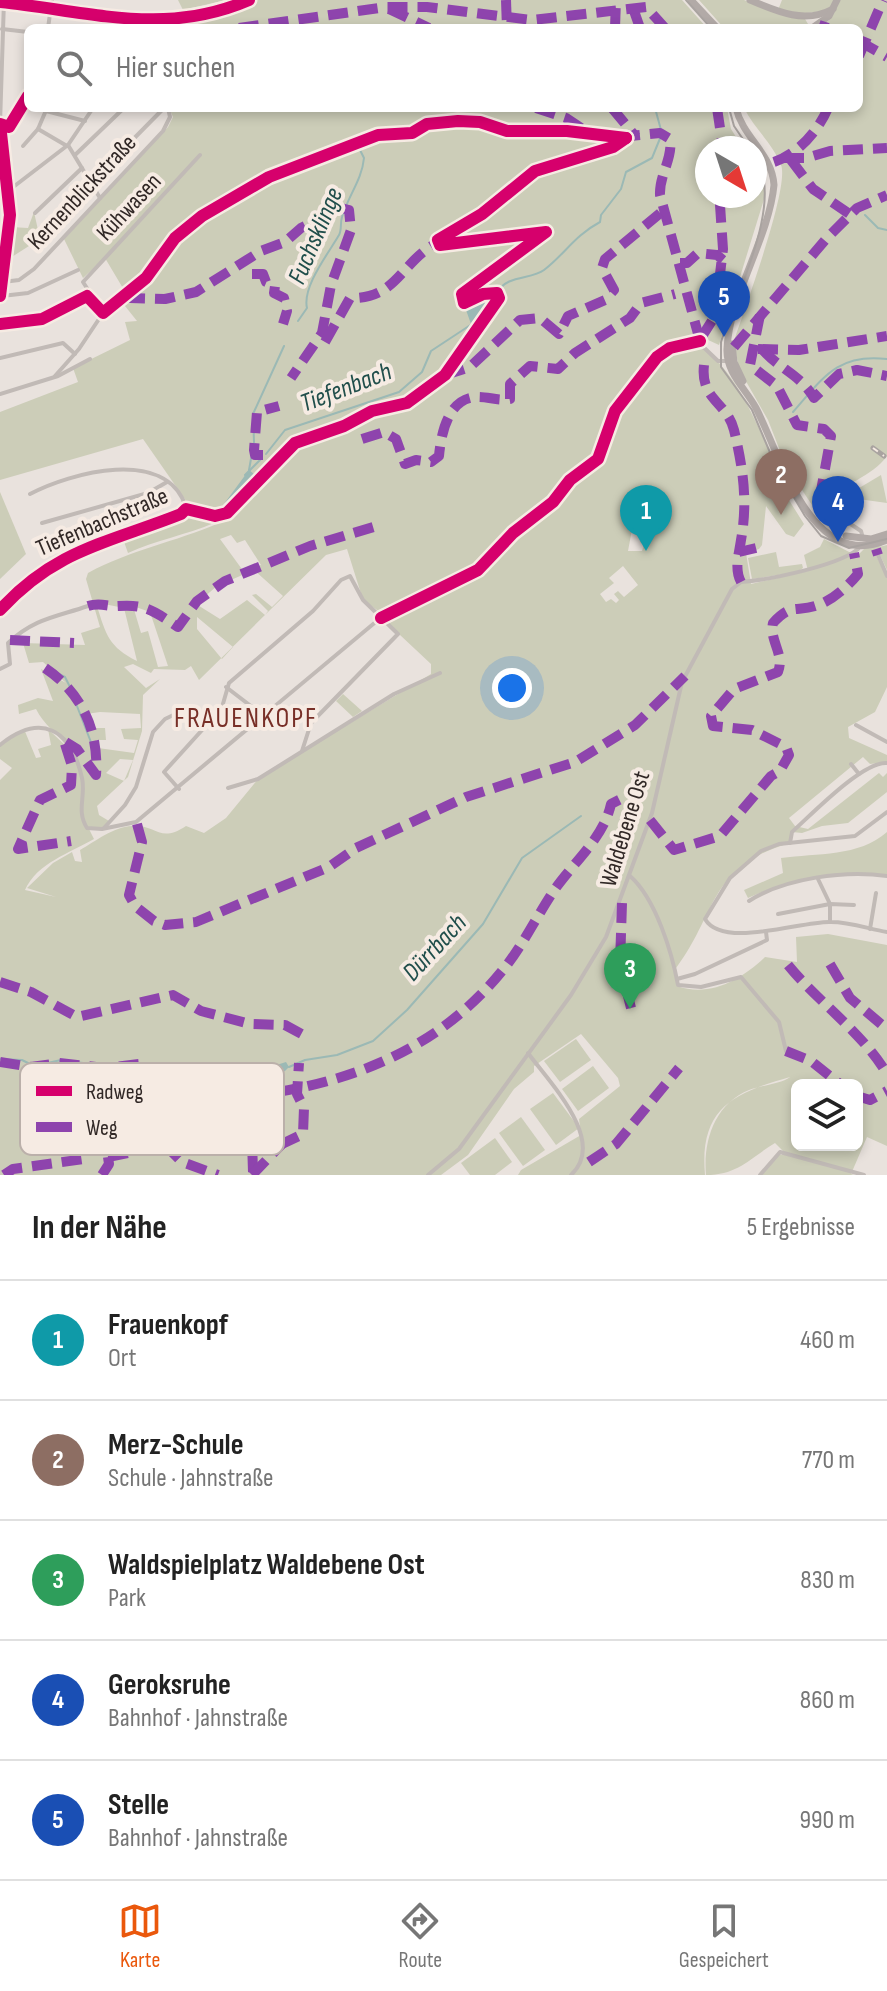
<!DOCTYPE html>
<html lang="de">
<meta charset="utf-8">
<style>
:root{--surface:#fff;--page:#f6f6f6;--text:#222;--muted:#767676;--line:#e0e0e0;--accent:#ea580c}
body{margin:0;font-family:"Sofia Sans Condensed",sans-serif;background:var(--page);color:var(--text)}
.controls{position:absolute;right:24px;bottom:24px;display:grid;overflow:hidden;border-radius:12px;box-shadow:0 4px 12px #0003}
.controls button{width:72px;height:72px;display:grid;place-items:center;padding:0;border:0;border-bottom:2px solid var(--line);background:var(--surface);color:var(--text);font:40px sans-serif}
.compass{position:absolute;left:695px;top:136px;width:72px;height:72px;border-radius:50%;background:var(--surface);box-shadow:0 4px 12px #0003;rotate:141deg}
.you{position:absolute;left:512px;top:688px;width:28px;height:28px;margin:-20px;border:6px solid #fff;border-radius:50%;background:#1a73e8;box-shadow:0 0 0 12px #1a73e833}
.badge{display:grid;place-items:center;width:52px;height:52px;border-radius:50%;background:var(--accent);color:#fff;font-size:26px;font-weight:700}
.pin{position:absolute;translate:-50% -66px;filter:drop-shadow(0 2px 4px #0008)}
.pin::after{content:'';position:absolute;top:42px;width:28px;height:24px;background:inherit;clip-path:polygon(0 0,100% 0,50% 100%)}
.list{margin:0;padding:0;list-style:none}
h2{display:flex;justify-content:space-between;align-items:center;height:104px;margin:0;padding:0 32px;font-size:34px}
h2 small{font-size:26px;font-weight:400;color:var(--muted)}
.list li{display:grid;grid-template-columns:52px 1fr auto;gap:24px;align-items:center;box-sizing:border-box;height:120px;padding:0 32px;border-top:2px solid var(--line)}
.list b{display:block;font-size:30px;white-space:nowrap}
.list p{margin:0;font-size:26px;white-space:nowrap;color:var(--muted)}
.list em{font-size:26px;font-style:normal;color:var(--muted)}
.icon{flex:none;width:44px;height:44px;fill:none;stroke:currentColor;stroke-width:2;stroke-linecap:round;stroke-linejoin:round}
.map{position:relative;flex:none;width:887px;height:1175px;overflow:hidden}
.search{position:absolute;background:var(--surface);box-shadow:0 4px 12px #0003;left:24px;right:24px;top:24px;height:88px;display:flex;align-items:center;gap:20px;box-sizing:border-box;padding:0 28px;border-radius:12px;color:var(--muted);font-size:30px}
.sheet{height:704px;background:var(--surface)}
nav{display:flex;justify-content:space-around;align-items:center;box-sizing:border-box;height:112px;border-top:2px solid var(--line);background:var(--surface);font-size:22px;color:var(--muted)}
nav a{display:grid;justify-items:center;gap:4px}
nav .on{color:var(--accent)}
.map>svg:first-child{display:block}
</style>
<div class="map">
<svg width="887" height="1175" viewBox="0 0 887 1175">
<rect width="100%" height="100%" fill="#e9e2dd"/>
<g fill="#cccdb8" fill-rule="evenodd">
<path d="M178,0h48l-43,10z"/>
<path d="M253,0h429l25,28h-574l3,-6c40,6 82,-5 117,-22z"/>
<path d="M699,0h45l37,15 24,4 3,5 -4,4h-80z"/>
<path d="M782,0h105v456c-15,21 -44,28 -64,46l9,10 -8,11 -38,-57 -18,-46 -29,-51 -5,-28c10,-31 56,-154 47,-176 -8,-21 -27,-37 -37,-57h115v-80h-39l9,-8 2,-10 -33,4 -20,-4z"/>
<path d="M169,108h558l4,21 12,19h-36v48h48v-33l8,13 2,20 -46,149 -13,-6 -2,10c41,32 58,92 82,137l-4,3 22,35 -10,13 -8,-3 -20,-28 -4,39 -3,4 -13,4 5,31 57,-13 -4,-16 16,-8 4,-8 33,17 9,-9 21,-5 -8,5 8,-2v25l-9,-19 -3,2 12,25v109l-12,25 -27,15 1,11 38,17v7l-17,2 -7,-7 -74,61 6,8 13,3 71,-56 4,4 4,-4v19l-39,31 -26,3 -20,7 -10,-1 -2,11c-83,24 -72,71 -116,128l3,15c33,12 65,-7 88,-29l32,5 -1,-25 32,-3 59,11v201l-20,-9 -16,37 3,1h-92l17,-21 3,1 1,-4 -8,-8c-25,15 -37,32 -69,32 -3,-35 9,-71 43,-85 13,-5 32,-6 41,-13 -56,16 -91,31 -85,98h-187l3,-5 60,-35 -2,-16 41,-33 -2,-8 -37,-44 -47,32v6l-20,17 -46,66 -27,20h-441v-395l12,-12 -12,-9v-13l24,-17 12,29 5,-1 -3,-8 13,-4 -3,-16 20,19c-11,-15 -24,-23 -32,-39l-17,5 -1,-9 20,-7 15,3 -12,-32 25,14 -23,-21 -14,1 -6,-20 62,2 -4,-12 19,-6 -14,-48 2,-6c42,-23 87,-31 131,-50l-2,-7 15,-6 -17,5 -1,8c-28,12 -58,17 -86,30l-5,-14 71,-29 14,3 -17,-5 -48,-69 -143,41v-68l78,-30 -5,-14 57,-28 -5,-18 12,-1 -16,-20 6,-6 -22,-37 -22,20 -19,-39 104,-112 5,-10zM633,524l15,4 -8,14 4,2 -2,7h-14zM231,535l6,8 8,-3 16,25 -17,7 -24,-33zM347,549l16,51 21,15v5l47,44v10l-173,105 -32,39 -22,15 -18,-7c-27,18 -30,-2 -54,0 -19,1 -36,15 -52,24l2,12 -7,-1 -3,-9 -19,11 -26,25 29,9 -31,-7c12,-27 45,-37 69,-51l-6,-12 14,1 7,-7 -10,-6 -2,-9 31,-29 14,-46 1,-36 17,-16 -14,9 -22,-21 9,-3 18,9 3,-4 31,1 6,-4 8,14 127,-125zM623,566l15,19 -14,12 -6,-6 -4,3 5,6 -3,3 -5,-4 -5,3 -6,-8 14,-11 -5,-5zM254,570l29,26 -11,11 -16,-13 -4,1 16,16 -3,4 -18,-15 -27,19 -24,-15 21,-18zM104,604l20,4 13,53c-28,-14 -31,-26 -40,-55zM133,606l17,6 18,54 -10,1 -10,-36 -7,2zM197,617l36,30 -11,12 -25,-30zM100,712l40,2 1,14 -20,1 3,10 14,1 -4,13 -36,-5 -2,-8h10l-1,-12h-13l-6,-14zM120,759l13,1 -9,21 -18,-8zM797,1085h60v60h-60z"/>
<path d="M34,212l6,27 -33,21 4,-33 17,1z"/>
<path d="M881,475l6,28 -43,-6z"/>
<path d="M0,492l26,62 -26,25z"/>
<path d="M776,552l3,15 23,-3 1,4 -6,4 -45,7 -4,-21z"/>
<path d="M343,694l19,17 -9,6 -17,-16z"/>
<path d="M887,832v43c-46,-7 -97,4 -139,23l-4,-8 39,-17 -2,-15c36,-5 78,-1 106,-26z"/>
<path d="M576,1039l15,21 -31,22 -16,-21z"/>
<path d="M593,1066l16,22 -31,23 -16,-22z"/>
<path d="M553,1093l26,35 -23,17 -26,-36z"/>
<path d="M521,1117l24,33 -22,16 -24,-33z"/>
<path d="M495,1138l17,24 -17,13h-25l-9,-12z"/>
</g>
<g fill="#9bb9b5">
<path d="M484,299l5,2 -18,23 -5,-14z"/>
<path d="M249,470l5,4 -24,30 -9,4z"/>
<path d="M286,1062l3,5 -4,4 -30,13 -3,-5 15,-11z"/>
</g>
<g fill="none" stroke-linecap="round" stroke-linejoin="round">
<g stroke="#9bb9b5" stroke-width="2">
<path d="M655,108l6,22"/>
<path d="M865,215l13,13 9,2"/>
<path d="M497,293c10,-19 34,-13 47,-23 21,-16 30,-34 56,-48l1,-7 20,-26 5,-17 26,-14 9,-22"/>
<path d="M489,301l6,-5"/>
<path d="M298,321l9,-13c-5,-21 21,-54 32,-73 3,-5 1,-12 3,-18 6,-21 20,-37 22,-59l-6,-12"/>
<path d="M793,412c30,-34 44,-59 94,-53"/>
<path d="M266,454l19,-24 114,-38 23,-20 9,-21 41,-27"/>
<path d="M249,470l5,-28 -1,-28 31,-68"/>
<path d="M245,475l16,-16"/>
<path d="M213,511l7,-3"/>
<path d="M47,668l18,9 5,10"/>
<path d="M70,688l24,62"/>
<path d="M0,1059l22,1 12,6 27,-6 44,6 70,20 17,19 30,-4 33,-17"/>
<path d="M289,1067l16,-7 32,-5 36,-14 34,-31 76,-86 39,-66 59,-42"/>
</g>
<g stroke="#c1bab6" stroke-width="4">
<path d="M48,28l4,-28"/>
<path d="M130,28l3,-11"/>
<path d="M2,29l26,3"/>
<path d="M46,111l39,10"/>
<path d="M2,126l7,1 19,-31"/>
<path d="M38,129l29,17"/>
<path d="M68,145l32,53"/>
<path d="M23,146l15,-17 9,-21"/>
<path d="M75,155l49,-47"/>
<path d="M91,182l73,-74"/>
<path d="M8,191l60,-46 25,-37"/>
<path d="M35,213l47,-45"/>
<path d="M3,282l16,-2 15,-11 129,-138 7,-14 -2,-9"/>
<path d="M1,295l9,-80 -10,-91 4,-124"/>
<path d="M2,296l26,-3 50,-23"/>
<path d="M103,313l-20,-31 117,-127"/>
<path d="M0,324l42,-5 43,-23 6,1"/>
<path d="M0,358l63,-15 12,11"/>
<path d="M55,376l24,-27 24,-36 47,-39 25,-36 53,-38"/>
<path d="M0,394l58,-18 32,-17"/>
<path d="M820,496l17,19 24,16 2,7"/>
<path d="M42,523l106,-30 19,-11"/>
<path d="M878,555l9,21"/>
<path d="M0,610c56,-61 108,-67 181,-96l5,-7c-20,-61 -116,-34 -156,-13"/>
<path d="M0,669l10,-5 -2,-21c27,-25 48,-26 80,-37"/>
<path d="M226,687l39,30"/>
<path d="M856,725l31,17"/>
<path d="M0,745c41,-33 71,-16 82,33 4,18 -6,33 5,50l15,1 34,-7 248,-207 94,-45 35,-37 40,-31 17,-22 28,-21 17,-48 35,-46 20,-17 26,-8 22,21h10"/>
<path d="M851,764l8,10"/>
<path d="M228,788l30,-9 136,-85 46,-21"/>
<path d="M179,789l-15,-17 49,-54"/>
<path d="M887,812l-32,24 -76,8 -18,7 -31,27 -25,41c18,31 99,1 126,3 19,0 38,7 56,10"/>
<path d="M104,828l21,-23 11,-18 17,-55 12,-13 19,-9 29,8 7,-4 9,-31 84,-72 28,-31 9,-4 13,24 35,34 -87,89 -9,28"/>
<path d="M790,843l2,-11c20,-18 71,-71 95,-69"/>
<path d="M630,876c26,23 42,77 48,109l23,2 40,-10 38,45 7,29"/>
<path d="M818,879l12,25v17"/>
<path d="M749,901c36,-23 96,-31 138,-25"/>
<path d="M778,914l52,-10 24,1"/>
<path d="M870,929l6,-36"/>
<path d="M677,979l18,-5 72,-34 -1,-8"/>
<path d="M528,1053c21,29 80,88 43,122"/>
<path d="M428,1175l31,-26 112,-154 35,-58 46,-124 30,-131 50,-93 9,-7c26,-2 104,-17 120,-36"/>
<path d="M760,1175l20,-23 84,23"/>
</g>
<g stroke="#b2aaa7" stroke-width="7">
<path d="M7,0c80,9 161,34 238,0"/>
<path d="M691,0l26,28"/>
<path d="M750,0c28,12 55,24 83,9"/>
<path d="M812,28l17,-12 8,-16"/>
<path d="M736,108c7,30 36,45 38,77 -5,53 -45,112 -47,164 -1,24 19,40 29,59 24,46 55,165 131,132"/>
<path d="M732,344l2,18 9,19"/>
<path d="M846,536l25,3 16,-5"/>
</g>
<g stroke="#a9a3a0" stroke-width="2">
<path d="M686,0l25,28"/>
<path d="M134,14l53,1 50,-15"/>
<path d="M729,108l5,18 15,22"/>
<path d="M755,157c31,43 -20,139 -34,185v25l31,43 25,59 28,47 16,20 28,12 38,-9"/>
</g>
<g stroke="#a9a3a0" stroke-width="5">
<path id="rail" d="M873,448l11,8"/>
</g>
<use href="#rail" stroke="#f6ebe3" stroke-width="2" stroke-dasharray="6" stroke-linecap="butt"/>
<g stroke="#8e44ad" stroke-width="10" stroke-dasharray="20 10" stroke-linecap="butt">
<path d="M506,0l1,28"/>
<path d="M633,8l7,20"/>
<path d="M389,9l40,19"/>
<path d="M819,25l9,3"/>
<path d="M239,28l147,-21h41l105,13 114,-13 19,21"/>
<path d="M615,28l1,-28"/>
<path d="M859,41l28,16"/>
<path d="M859,56l24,-56"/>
<path d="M536,108l30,10 15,10"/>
<path d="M612,108l24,29"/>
<path d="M717,108l6,40"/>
<path d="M620,137l40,-4 10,6c3,20 -11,36 -10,56l40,146"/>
<path d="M784,158h22l24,-7 57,-3"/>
<path d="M791,160l22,29 38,26"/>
<path d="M774,162c24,-8 44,-31 54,-54"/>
<path d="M680,263h7l11,-10 19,2 6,5"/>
<path d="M252,274h11l3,8 9,4 -1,7 10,5 3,13 -4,13"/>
<path d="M127,294l3,4 35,1 31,-7 65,-41 24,-9 16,-14 40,-20 8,2 2,20 -20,55 -9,48 -31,45"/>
<path d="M760,315l-10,50 27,21 20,39 27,4 7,7 -11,60"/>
<path d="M701,338l14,-22 8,-67 -3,-44 6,-9"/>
<path d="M325,342l25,-44c48,1 51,-37 87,-55"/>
<path d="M734,347l92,-108 31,-31 30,-13"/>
<path d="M758,349l41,1 88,-14"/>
<path d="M762,349c17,20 38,25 52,49l25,-24 18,-4 30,6"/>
<path d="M704,365c-4,35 23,37 30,65 9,38 14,71 7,110 -2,14 -7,29 0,42"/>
<path d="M445,375l25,-8 50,-47 20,-2 19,16 9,-18 37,-16 9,-10 -12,-22 3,-9 59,-49"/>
<path d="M362,439l22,-7 12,7 9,25 11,-4 15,2 8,-6c2,-22 9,-59 39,-59 11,0 21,4 32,2v-15l20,-18 28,3 17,-16 55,-35 11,-15 34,-9"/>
<path d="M263,455h-8l-1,-5 3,-38 22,-6"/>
<path d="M876,549l2,6"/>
<path d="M739,552l17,-4"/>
<path d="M88,606c13,-4 19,1 31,0 28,-2 36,6 59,21l19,-26 28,-20 85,-35 67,-20"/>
<path d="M10,640l64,3"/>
<path d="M45,668c37,25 54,63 51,107l-19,-26 -16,-10"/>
<path d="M65,744l7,22 -1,19 -31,15 -22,49 53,-8"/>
<path d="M650,820l24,30 46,-14 51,-60 9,-5 9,-16 -3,-8 -34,-17 -39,-4 -2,-10 23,-27 44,-17c7,-18 -9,-31 -5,-49 19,-21 23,-10 45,-18 15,-5 30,-19 40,-31l-4,-21"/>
<path d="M137,824l5,18 -13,53 6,11 19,15 11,4 31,-3 133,-55 27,-19 110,-51 109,-35 60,-37 50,-49"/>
<path d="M622,903l-2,61 11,44"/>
<path d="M830,964l20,34 37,31"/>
<path d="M788,965c31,38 74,67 99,109"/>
<path d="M0,982l31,10 46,25 96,-22 28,16 49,13 35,1 24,13"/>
<path d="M786,1051l25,10 30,24"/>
<path d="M0,1062l31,5 28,-4 46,5 34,-4 28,9 18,2 24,20 12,-4 21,-14 12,14 11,3c96,-14 180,-50 241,-128 18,-23 32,-52 49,-77 19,-27 49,-52 56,-85l14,-7"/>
<path d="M118,1082l33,7"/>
<path d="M857,1096l13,4 17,-9"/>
<path d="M108,1157l39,-8 15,-7 20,20 36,13"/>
<path d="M589,1162l27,-18 63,-76"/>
<path d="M253,1172l-1,-32 30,4 21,-10 1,-26 -7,-14 2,-31"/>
<path d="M4,1175l9,-6 78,-11"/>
<path d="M102,1175l7,-11 -1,-7 16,-49"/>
<path d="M252,1175l30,-31"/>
</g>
<g stroke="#f6ebe3" stroke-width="17">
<g id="cycleway">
<path d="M0,2c88,9 164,35 249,-2"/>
<path d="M0,296l10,-81 -10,-91 9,3 19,-31"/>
<path d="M0,324l42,-5 45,-23 16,17 43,-35 29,-40 27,-22 67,-39 109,-42 34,-2 15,-9 31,-3 22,1 27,9h60l59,7"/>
<path d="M0,610c56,-61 108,-67 181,-96l5,-5 29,7 12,-3 68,-70 49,-17 28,-15 35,-8 38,-28 54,-77 -2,-5 -14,1 -19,9 -2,-9 84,-62 -106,13 -2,-5 44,-26 53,-43 78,-24 13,-9"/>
<path d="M381,618l97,-48 35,-37 40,-31 17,-22 28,-21 17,-48 42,-54 13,-9 30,-7"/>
</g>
</g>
<use href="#cycleway" stroke="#d6006c" stroke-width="12"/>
</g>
<g text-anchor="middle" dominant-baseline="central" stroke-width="8" stroke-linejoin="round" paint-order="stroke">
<g font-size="24" fill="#312826" stroke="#f6ebe3">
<text transform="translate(82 192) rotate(-47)">Kernenblickstraße</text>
<text transform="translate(129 207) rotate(-47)">Kühwasen</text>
<text transform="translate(102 522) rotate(-23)">Tiefenbachstraße</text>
<text transform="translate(625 829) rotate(-73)">Waldebene Ost</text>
</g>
<g font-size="26" font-style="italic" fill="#204e4b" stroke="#f6ebe3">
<text transform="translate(316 236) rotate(-67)">Fuchsklinge</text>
<text transform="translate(346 388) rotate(-21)">Tiefenbach</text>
<text transform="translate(435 948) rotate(-47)">Dürrbach</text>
</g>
<g font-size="28" letter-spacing="2" fill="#782f27" stroke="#f6ebe3">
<text x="246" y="718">FRAUENKOPF</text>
</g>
</g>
<rect x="20" y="1063" width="264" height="92" rx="12" fill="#f6ebe3" stroke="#bbb0aa" stroke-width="2"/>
<rect x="36" y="1086" width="36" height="10" fill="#d6006c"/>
<rect x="36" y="1122" width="36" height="10" fill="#8e44ad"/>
<g font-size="22" fill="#312826">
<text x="86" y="1099">Radweg</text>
<text x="86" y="1135">Weg</text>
</g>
</svg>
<div class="controls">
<button><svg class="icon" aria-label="layers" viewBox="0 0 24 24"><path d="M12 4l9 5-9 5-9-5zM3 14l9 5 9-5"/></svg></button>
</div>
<svg class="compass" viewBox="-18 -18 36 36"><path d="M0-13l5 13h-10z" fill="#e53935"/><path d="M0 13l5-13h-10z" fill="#767676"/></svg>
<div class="you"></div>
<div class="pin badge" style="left:646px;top:551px;background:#0f9aa8">1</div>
<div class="pin badge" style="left:781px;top:515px;background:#8d6e63">2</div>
<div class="pin badge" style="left:630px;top:1009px;background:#2e9e5b">3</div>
<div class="pin badge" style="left:838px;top:542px;background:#1a4fb4">4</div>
<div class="pin badge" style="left:724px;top:337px;background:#1a4fb4">5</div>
<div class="search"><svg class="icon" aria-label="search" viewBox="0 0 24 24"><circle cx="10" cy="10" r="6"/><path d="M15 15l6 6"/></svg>Hier suchen</div>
</div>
<section class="sheet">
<h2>In der Nähe<small>5 Ergebnisse</small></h2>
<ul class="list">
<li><span class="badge" style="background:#0f9aa8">1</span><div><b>Frauenkopf</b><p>Ort</p></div><em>460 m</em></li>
<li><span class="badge" style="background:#8d6e63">2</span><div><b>Merz-Schule</b><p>Schule · Jahnstraße</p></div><em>770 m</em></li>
<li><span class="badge" style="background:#2e9e5b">3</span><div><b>Waldspielplatz Waldebene Ost</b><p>Park</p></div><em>830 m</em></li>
<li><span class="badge" style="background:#1a4fb4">4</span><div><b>Geroksruhe</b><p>Bahnhof · Jahnstraße</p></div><em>860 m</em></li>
<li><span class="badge" style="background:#1a4fb4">5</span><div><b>Stelle</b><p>Bahnhof · Jahnstraße</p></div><em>990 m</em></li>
</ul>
</section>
<nav>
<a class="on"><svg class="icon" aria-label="map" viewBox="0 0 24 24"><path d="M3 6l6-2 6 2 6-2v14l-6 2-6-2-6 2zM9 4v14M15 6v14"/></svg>Karte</a>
<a><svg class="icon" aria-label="directions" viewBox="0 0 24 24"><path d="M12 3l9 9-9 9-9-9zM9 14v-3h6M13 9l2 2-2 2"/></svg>Route</a>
<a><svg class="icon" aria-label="saved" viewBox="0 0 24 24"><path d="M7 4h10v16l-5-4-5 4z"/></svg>Gespeichert</a>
</nav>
